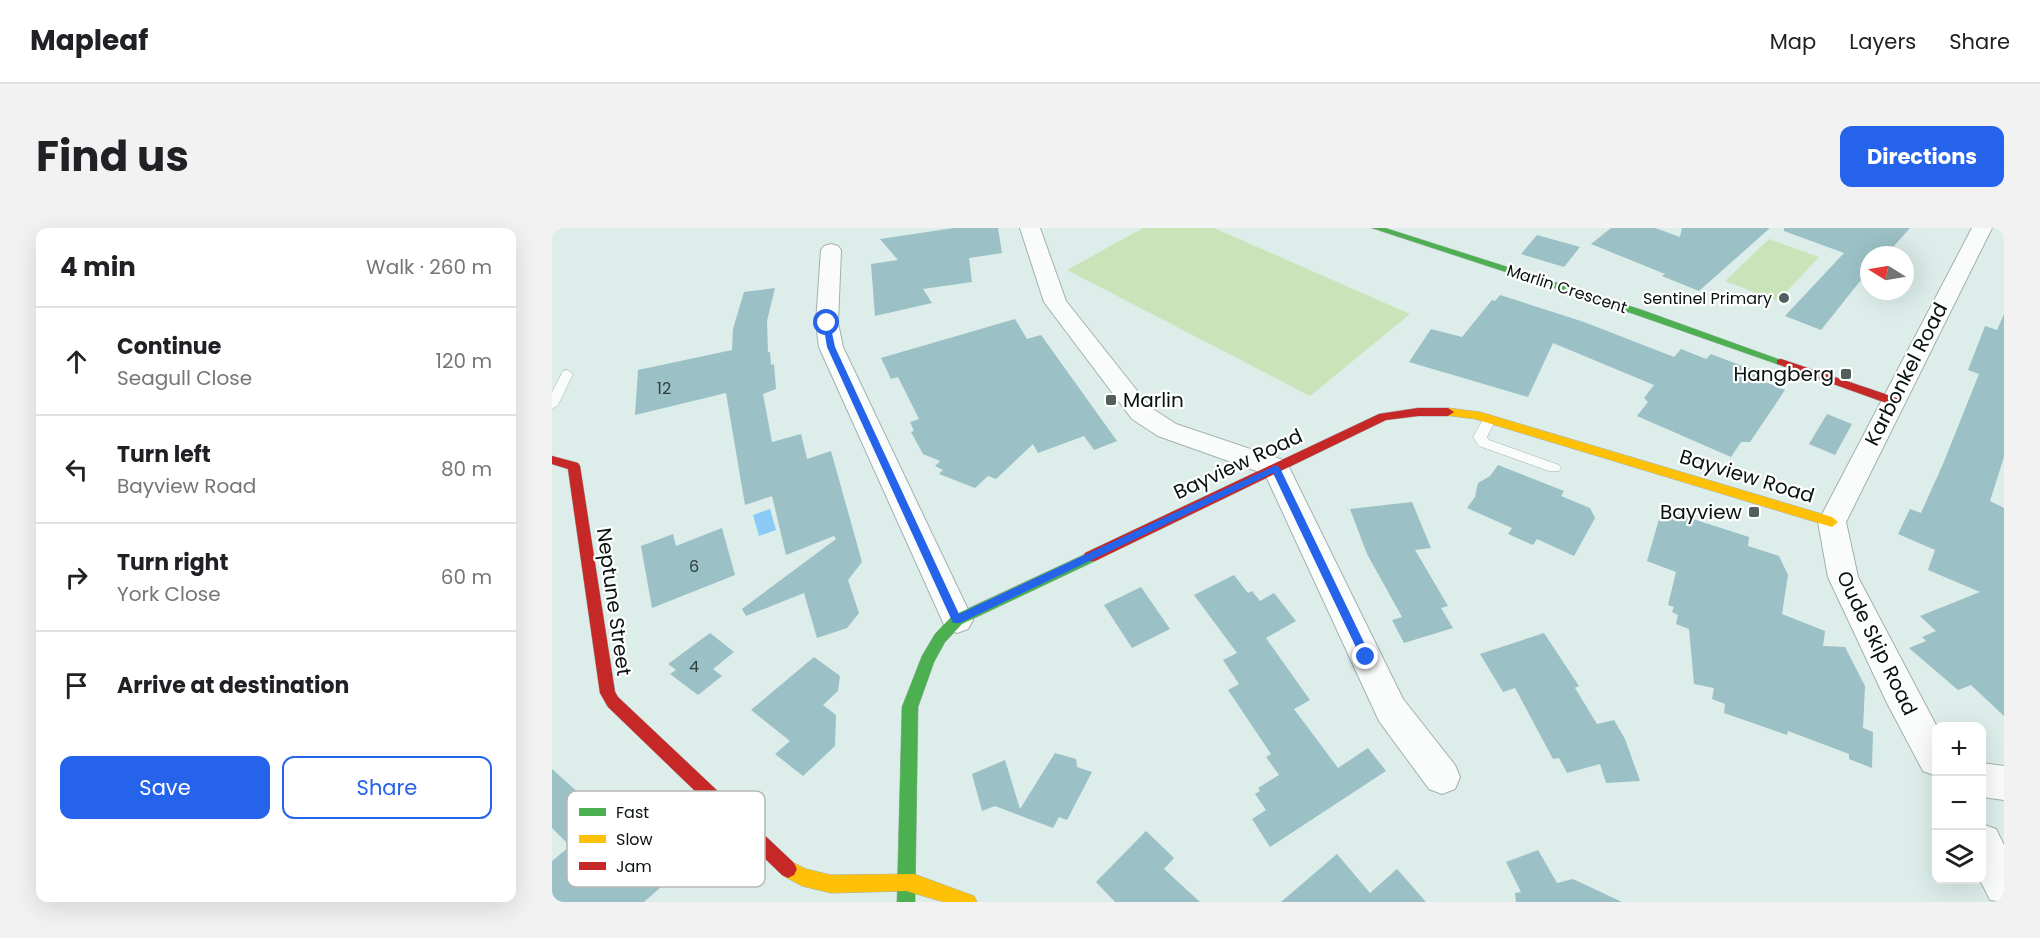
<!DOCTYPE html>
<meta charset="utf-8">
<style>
:root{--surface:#fff;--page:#f2f2f2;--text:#202124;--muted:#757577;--line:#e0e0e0;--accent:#2563eb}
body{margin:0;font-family:Poppins,sans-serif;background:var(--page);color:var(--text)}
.controls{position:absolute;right:18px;bottom:18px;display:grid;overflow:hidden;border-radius:12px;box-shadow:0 6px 24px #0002}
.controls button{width:54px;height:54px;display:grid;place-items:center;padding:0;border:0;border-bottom:2px solid var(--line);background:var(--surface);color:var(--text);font:30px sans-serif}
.compass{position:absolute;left:1308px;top:18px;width:54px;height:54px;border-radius:50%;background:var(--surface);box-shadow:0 6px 24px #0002;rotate:281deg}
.stop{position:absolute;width:18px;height:18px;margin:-14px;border:4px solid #2563eb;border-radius:50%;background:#fff}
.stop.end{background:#2563eb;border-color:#fff;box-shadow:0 2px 6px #0008}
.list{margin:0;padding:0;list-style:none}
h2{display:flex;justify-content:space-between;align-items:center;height:78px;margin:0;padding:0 24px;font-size:26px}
h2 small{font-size:20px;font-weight:400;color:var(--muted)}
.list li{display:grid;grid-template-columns:39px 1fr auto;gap:18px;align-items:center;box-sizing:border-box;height:108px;padding:0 24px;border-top:2px solid var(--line)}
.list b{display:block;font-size:22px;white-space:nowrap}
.list p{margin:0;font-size:20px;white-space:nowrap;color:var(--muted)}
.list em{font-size:20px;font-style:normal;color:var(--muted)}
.actions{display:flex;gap:12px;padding:18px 24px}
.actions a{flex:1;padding:14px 0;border:2px solid var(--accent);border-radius:12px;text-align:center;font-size:21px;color:var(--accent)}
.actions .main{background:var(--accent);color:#fff}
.icon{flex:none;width:33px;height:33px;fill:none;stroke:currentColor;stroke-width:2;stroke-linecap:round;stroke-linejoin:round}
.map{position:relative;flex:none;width:1452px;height:674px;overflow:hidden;border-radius:12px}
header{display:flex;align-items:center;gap:36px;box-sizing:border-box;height:84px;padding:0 30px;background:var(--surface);border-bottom:2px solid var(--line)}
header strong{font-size:28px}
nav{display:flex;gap:33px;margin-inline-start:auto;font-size:21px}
.intro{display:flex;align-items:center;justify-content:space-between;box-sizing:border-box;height:144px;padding:0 36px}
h1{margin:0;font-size:42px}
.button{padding:15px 27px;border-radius:12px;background:var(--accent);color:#fff;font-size:21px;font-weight:700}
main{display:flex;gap:36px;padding:0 36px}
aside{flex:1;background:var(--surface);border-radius:12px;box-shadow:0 6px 24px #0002}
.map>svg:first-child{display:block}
</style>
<header>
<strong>Mapleaf</strong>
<nav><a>Map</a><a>Layers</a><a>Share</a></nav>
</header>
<div class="intro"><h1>Find us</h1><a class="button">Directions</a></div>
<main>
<aside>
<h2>4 min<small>Walk · 260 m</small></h2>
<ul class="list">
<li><svg class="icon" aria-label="ahead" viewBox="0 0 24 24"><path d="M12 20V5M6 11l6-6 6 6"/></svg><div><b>Continue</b><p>Seagull Close</p></div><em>120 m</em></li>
<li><svg class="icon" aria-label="left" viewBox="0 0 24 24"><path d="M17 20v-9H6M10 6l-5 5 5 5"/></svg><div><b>Turn left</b><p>Bayview Road</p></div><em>80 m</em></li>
<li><svg class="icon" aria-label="right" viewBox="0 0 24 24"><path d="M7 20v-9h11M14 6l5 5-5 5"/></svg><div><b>Turn right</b><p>York Close</p></div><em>60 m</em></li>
<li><svg class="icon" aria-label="arrive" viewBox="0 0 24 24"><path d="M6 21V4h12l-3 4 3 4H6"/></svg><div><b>Arrive at destination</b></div></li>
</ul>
<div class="actions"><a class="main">Save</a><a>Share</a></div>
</aside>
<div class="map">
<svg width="1452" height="674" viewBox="0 0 1452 674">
<rect width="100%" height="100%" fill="#dcedea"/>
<g fill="#cae4ba">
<path d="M591,0h71l196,86 -100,82 -243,-126z"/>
<path d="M1217,11l50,18 -41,44 -53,-20z"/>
</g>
<path fill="#89caf7" d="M218,281l6,21 -17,6 -6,-21z"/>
<g fill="#9bc0c5">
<path d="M402,0h44l4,25 -33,5 3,24 -49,7 9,14 -57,13 -4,-52 27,-4 -18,-21z"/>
<path d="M1059,0h44l25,9 2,-9h88l-71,63 -37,-15 3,-2 -74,-30z"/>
<path d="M1232,0h126l-24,27h-17v15l-48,60 -36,-14 59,-63 -60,-22z"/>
<path d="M985,7l43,12 -16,20 -43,-13z"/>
<path d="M223,60l-8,33 1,31h2l1,13 3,-1 2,25 -13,5 9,48 29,-8 6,25 24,-8 31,111 -14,18 11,33 -12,15 -30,10 -13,-45 -58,23 -4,-7 94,-70 -2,-3 -48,19 -14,-59 -27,9 -19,-112 -91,22 3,-45 94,-20 1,-21 11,-37z"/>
<path d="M948,67l84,27 90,35 7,-8 25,10 5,-5 47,18 -1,3 4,2 -1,3 25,10 -35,52h-9l-10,15 -94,-41 11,-14 -4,-4 10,-13 -101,-42 -25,54 -119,-35 22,-33 31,8 30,-37 3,1z"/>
<path d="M1452,86v143l-14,44 14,7v208l-33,-31 -13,5 -49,-42 17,-7 -4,-4 14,-6 -16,-15 60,-24 -52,-22 7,-20 -37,-16 12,-25 11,4 22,-49 36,-90 -11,-4 17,-44 12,4z"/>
<path d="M463,91l12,20 14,-4 76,106 -23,9 -10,-14 -46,17 -5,-9 -37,35 -8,-3 -13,12 -36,-14 4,-4 -8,-4 5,-5 -17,-7 -12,-22 3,-1 -4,-9 9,-3 -21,-42 -7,2 -10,-21z"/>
<path d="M1275,186l25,10 -17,31 -26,-11z"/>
<path d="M946,237l66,26 -3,5 29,12 5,10 -21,38 -37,-17 -4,6 -25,-11 4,-6 -45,-20 8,-11 3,-14 12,-7z"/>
<path d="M860,274l19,46 -16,2 33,56 -7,2 12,20 -49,15 -12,-23 10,-3 -35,-63 -17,-45z"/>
<path d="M1110,281l87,28 -1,9 31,10 9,19 -6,39 43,17 -2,15 22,1 20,39 -2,42 10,4 -1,36 -23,-9v-5l-61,-23 -1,4 -63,-22 1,-9 -13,-5 2,-11 -20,-4 -5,-55 -13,-5 2,-9 -6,-3 2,-5 -6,-2 8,-33 -29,-11z"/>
<path d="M170,300l13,47 -83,33 -11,-62 32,-12 3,12z"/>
<path d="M682,347l14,18 4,-2 8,10 14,-8 22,28 -30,17 44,62 -16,9 44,59 30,-20 18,23 -116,76 -18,-28 14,-9 -11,-16 5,-3 -2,-3 21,-13 -13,-18 5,-3 -43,-64 11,-6 -16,-24 14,-7 -43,-58z"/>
<path d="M589,359l29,42 -38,19 -28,-43z"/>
<path d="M158,405l24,19 -21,17 9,7 -24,19 -28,-21 6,-4 -8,-6z"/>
<path d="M992,405l35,53 -4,2 22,36 17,-4 11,19 15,42 -34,2 -6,-19 -33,9 -8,-15 -6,1 -38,-71 -12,4 -23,-38z"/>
<path d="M262,429l26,19 -2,15 -15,14 13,10 -1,31 -32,30 -28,-22 15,-13 -39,-31z"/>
<path d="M503,525l21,6 1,8 15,5 -25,48 -8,-3 -6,11 -58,-22 -13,5 -10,-37 33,-14 15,49z"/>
<path d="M0,541l98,88 32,-28 22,20 -60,53h-92v-41l18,-15 -18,-18z"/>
<path d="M594,603l28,27 -10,11 36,33h-85l-19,-20z"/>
<path d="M986,622l19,33 16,-4 49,23h-106l-1,-9 6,-1 -15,-30z"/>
<path d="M785,626l33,39 27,-24 29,33h-145z"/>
</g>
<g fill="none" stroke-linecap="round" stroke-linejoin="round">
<g stroke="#a3b0ae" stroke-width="1">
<g id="lane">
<path d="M15,142l6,4 -15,31 -6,4v-17l11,-21z"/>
<path d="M938,187l6,4 -9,18 2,3 70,25 2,3 -2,3h-10l-70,-25 -6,-9 12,-21z"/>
</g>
</g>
<g stroke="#a3b0ae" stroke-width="2">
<g id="street">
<path d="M468,0h20l26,73 84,106 26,17 110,37 117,238 52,66 5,12 -5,12 -13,5 -13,-5 -50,-68 -114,-247 -107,-38 -26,-17 -88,-117z"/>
<path d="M1420,0h20l-146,294 12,55 79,150 -1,49 -13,-5 -36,-68 -59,-126 -10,-55z"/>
<path d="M279,16l7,2 3,4 -3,73 5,24 130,273 -5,9 -11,4 -11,-4 -127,-282 -3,-24 5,-73 3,-4z"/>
<path d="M1430,535l22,3v34l-22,-3z"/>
<path d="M1430,596l14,5 8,16v57l-14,-2 -10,-20z"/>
</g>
</g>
<g stroke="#a3b0ae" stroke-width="1">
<g id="fast">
<path d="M820,0h13l257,82 144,52 -1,2h-8l-143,-50z"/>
<path d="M538,324l5,1 2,4 -2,4 -133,63 -17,18 -11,20 -16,45 -3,195h-18l5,-195 20,-51 13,-22 17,-18z"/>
</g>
</g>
<g stroke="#a3b0ae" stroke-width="1">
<g id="slow">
<path d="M896,180l32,4 352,105 6,5 -6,5 -357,-108 -31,-4 -2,-3z"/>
<path d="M236,632l18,9 25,6 83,-1 60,22 3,6h-33l-38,-11 -75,2 -29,-7 -20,-11 -3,-6 3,-6z"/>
</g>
</g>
<g stroke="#a3b0ae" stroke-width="1">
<g id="jam">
<path d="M1229,131l116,39 2,3 -6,4 -4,-1 -112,-40v-4z"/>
<path d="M866,180h30l6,4 -6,4h-30l-32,4 -291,141h-10l-2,-4 2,-4 294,-139z"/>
<path d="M0,228l26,7 2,3 35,226 3,5 176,166 3,6 -3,6 -6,3 -6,-3 -174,-168 -8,-14 -32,-224 -16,-5z"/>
</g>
</g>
<use href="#lane" fill="#fafcfc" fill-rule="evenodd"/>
<use href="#street" fill="#fafcfc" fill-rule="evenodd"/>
<use href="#fast" fill="#4caf50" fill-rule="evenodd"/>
<use href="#slow" fill="#ffc107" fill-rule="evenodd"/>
<use href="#jam" fill="#c62828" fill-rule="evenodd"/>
</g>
<path fill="#2563eb" d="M275,93l3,2 5,24 124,267 317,-149 4,3 91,189 -1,3h-8l-89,-187 -313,150h-7l-126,-276 -4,-24z"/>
<g fill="#525f5c" stroke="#fff" stroke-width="2">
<circle cx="1232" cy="70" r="6"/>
<rect x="1288" y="140" width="12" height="12" rx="3"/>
<rect x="553" y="166" width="12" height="12" rx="3"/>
<rect x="1196" y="278" width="12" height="12" rx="3"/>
</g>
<g text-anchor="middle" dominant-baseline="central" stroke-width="4.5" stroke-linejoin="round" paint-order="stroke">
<g font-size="16" fill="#081210" stroke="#fff">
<text transform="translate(1015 61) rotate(18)">Marlin Crescent</text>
</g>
<g font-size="16" fill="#081210" stroke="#fff" text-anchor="end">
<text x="1220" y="70">Sentinel Primary</text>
</g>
<g font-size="16" fill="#2d3e3d">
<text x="112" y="160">12</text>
<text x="142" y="338">6</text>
<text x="142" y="438">4</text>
</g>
<g font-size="20" fill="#081210" stroke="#fff" text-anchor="end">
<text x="1282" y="146">Hangberg</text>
<text x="571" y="172" text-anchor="start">Marlin</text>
<text x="1190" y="284">Bayview</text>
</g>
<g font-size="20" fill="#081210" stroke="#fff">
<text transform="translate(1354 146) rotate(-63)">Karbonkel Road</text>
<text transform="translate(686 236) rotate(-25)">Bayview Road</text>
<text transform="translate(1195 248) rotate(17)">Bayview Road</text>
<text transform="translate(62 374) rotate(82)">Neptune Street</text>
<text transform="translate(1325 415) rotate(64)">Oude Skip Road</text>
</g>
</g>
<rect x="15" y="563" width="198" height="96" rx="9" fill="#fff" stroke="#b5b8b7" stroke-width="1.5"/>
<rect x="27" y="580" width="27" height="8" fill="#4caf50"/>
<rect x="27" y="607" width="27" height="8" fill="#ffc107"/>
<rect x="27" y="634" width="27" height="8" fill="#c62828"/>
<g font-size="16" fill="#081210">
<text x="64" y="590">Fast</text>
<text x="64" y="617">Slow</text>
<text x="64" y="644">Jam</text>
</g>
</svg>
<div class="controls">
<button>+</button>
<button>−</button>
<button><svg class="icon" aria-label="layers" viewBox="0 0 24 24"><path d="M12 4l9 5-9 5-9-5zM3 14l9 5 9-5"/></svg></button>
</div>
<svg class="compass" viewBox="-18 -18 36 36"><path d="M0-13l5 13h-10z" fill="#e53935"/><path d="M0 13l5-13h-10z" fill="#757577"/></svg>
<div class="stop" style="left:275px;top:95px"></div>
<div class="stop end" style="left:814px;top:429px"></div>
</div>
</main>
